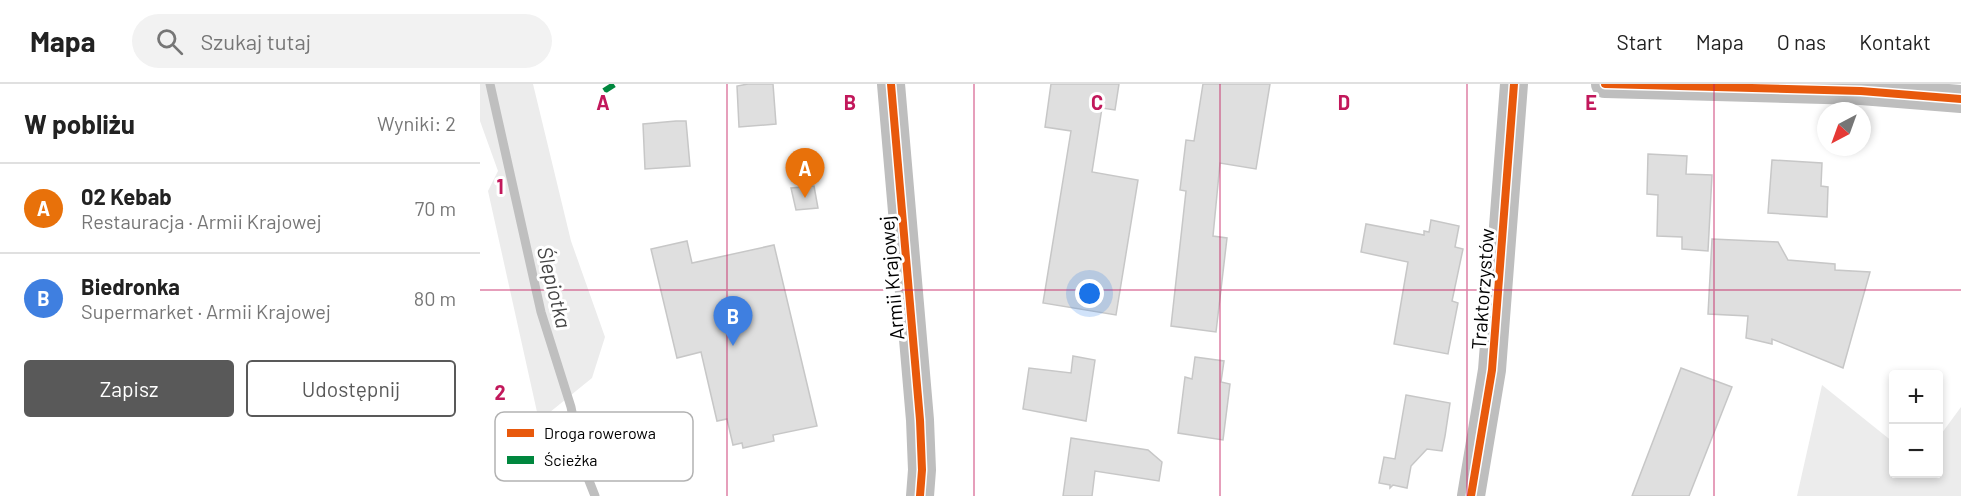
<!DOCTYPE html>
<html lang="pl">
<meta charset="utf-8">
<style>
:root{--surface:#fff;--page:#f2f2f2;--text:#222;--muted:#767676;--line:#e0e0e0;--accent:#595959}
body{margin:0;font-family:Barlow,sans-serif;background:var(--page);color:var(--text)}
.controls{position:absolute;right:18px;bottom:18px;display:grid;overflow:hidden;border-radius:6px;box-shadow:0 3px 9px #0003}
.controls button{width:54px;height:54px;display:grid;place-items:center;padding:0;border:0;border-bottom:2px solid var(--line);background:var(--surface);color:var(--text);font:30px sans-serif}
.compass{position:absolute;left:1337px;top:18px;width:54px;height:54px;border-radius:50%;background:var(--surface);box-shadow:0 3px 9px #0003;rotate:221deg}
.you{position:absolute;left:610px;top:210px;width:21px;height:21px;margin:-15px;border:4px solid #fff;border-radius:50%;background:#1a73e8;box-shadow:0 0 0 9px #1a73e833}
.badge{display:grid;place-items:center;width:39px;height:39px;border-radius:50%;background:var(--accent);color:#fff;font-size:20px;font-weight:700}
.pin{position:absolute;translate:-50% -50px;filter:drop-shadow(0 2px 3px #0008)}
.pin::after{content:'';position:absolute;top:32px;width:21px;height:18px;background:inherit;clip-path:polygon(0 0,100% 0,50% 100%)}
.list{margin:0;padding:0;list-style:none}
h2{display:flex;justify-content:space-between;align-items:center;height:78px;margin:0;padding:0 24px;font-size:26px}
h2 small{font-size:20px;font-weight:400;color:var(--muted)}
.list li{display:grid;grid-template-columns:39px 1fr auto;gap:18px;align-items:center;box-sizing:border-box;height:90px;padding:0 24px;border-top:2px solid var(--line)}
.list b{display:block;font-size:22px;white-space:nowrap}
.list p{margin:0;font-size:20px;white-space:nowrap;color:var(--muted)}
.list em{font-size:20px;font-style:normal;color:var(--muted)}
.actions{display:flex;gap:12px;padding:18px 24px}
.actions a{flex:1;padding:14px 0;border:2px solid var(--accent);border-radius:6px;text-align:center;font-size:21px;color:var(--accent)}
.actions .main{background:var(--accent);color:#fff}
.icon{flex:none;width:33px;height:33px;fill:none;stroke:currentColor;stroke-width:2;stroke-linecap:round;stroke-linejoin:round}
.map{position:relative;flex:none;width:1481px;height:412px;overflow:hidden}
header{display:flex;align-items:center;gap:36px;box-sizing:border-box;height:84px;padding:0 30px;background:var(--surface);border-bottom:2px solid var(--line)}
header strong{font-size:28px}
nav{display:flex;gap:33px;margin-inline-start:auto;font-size:21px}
.search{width:420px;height:54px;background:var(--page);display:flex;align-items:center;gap:15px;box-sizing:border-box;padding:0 21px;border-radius:33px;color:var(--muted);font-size:22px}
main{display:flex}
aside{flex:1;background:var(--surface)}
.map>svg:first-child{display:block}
</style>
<header>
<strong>Mapa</strong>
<div class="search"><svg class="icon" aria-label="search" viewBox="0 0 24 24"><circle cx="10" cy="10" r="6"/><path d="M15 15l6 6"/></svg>Szukaj tutaj</div>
<nav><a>Start</a><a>Mapa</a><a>O nas</a><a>Kontakt</a></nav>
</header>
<main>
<aside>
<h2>W pobliżu<small>Wyniki: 2</small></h2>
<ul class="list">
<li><span class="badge" style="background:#e8710a">A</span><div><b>02 Kebab</b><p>Restauracja · Armii Krajowej</p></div><em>70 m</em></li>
<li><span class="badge" style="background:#3f7fe0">B</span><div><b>Biedronka</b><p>Supermarket · Armii Krajowej</p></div><em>80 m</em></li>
</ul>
<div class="actions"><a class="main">Zapisz</a><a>Udostępnij</a></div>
</aside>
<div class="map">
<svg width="1481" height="412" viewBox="0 0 1481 412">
<rect width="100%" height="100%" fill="#fff"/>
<g fill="#ececec">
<path d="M0,0h53l38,157 34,96 -13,41 -53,43 -51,-230 10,-20 -18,-50z"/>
<path d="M1342,301l71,57 1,32h44l1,-37 22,-30v89h-164z"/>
</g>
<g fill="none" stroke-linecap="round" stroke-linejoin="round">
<path stroke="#bfbfbf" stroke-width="9" d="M10,0l51,228 30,95 11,56 13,33"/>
</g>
<g fill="#dfdfdf" stroke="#c7c7c7" stroke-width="1.5">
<path d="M268,0h25l3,40 -37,3 -2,-41z"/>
<path d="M571,0h68l-4,26 -13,-2 -10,64 46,8 -22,135 -73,-12 28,-172 -26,-4z"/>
<path d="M723,0h67l-14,85 -36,-6 -7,73 14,2 -11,94 -45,-6 15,-135 -6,-1 6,-50 8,1z"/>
<path d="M196,37h10l4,45 -45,3 -2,-45z"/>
<path d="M1168,70l39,2 -1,18 26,1 -4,76 -26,-2v-12l-25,-1 1,-41 -11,-1z"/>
<path d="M1292,76l50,3 -1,23 7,1 -1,30 -59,-4z"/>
<path d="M334,102l4,22 -22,2 -5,-22z"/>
<path d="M951,136l28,6 -4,21 8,2 -11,52 6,2 -10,51 -54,-10 14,-82 -47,-10 5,-28 58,11v-4l5,1z"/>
<path d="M1232,155l66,3 10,18 47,4v6l35,2 -27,96 -71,-29v5l-26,-6 2,-22 -40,-2z"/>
<path d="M207,157l5,22 82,-18 43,181 -44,9 1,6 -31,7 -1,-5 -9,2 -6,-26 -10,2 -16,-69 -24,6 -26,-109z"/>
<path d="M593,272l22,4 -9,61 -63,-12 6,-41 42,5z"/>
<path d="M715,273l29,4 -3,21 9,2 -7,56 -45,-7 7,-56 7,2z"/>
<path d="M1201,284l51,19 -43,109h-57z"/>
<path d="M926,311l44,8 -5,33 -3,15 -15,-2 -16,17 -4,22 -14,-3 -3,3v-3l-11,-2 5,-26 11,2z"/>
<path d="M591,354l77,12 14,12 -3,19 -64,-10 -3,25h-29z"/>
</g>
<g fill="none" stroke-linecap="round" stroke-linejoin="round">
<g stroke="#bebebe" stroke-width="28">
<path d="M411,0l29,336 2,50 -2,26"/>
<path d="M1125,0l256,7 100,8"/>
<path d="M991,412l21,-126 22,-286"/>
</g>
<path stroke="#00873e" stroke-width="6" stroke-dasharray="12 6" stroke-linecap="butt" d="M124,7l11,-7"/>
<g stroke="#fff" stroke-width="11">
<g id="cycleway">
<path d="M411,0l29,336 2,50 -2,26"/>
<path d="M1125,0l256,7 100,8"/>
<path d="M991,412l21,-126 22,-286"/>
</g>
</g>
<use href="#cycleway" stroke="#e8590c" stroke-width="8"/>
</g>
<path fill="none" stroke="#c2185b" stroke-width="1.5" stroke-opacity="0.55" d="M247,0v412M494,0v412M740,0v412M987,0v412M1234,0v412M0,206h1481"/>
<g text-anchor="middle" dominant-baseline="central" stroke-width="6" stroke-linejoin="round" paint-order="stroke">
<g font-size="20" fill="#000" stroke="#fff">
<text transform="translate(411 194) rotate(-95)">Armii Krajowej</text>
<text transform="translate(1002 205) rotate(-86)">Traktorzystów</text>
</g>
<g font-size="21" font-style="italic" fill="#444" stroke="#fff">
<text transform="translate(75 203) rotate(76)">Ślepiotka</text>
</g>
</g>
<rect x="15" y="328" width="198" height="69" rx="9" fill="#fff" stroke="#b2b2b2" stroke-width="1.5"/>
<rect x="27" y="345" width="27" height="8" fill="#e8590c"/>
<rect x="27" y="372" width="27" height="8" fill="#00873e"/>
<g font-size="16" fill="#000">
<text x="64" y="355">Droga rowerowa</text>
<text x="64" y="382">Ścieżka</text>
</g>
<g font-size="20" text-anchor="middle" font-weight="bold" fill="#c2185b" stroke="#fff" stroke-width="6" stroke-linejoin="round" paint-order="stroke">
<text x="123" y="26">A</text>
<text x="370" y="26">B</text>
<text x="617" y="26">C</text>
<text x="864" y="26">D</text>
<text x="1111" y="26">E</text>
<text x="20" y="110">1</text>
<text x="20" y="316">2</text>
</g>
</svg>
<div class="controls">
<button>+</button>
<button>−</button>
</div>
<svg class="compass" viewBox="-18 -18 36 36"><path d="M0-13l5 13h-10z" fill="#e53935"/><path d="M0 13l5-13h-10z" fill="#767676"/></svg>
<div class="you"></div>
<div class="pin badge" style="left:325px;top:114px;background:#e8710a">A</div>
<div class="pin badge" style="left:253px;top:262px;background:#3f7fe0">B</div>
</div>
</main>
